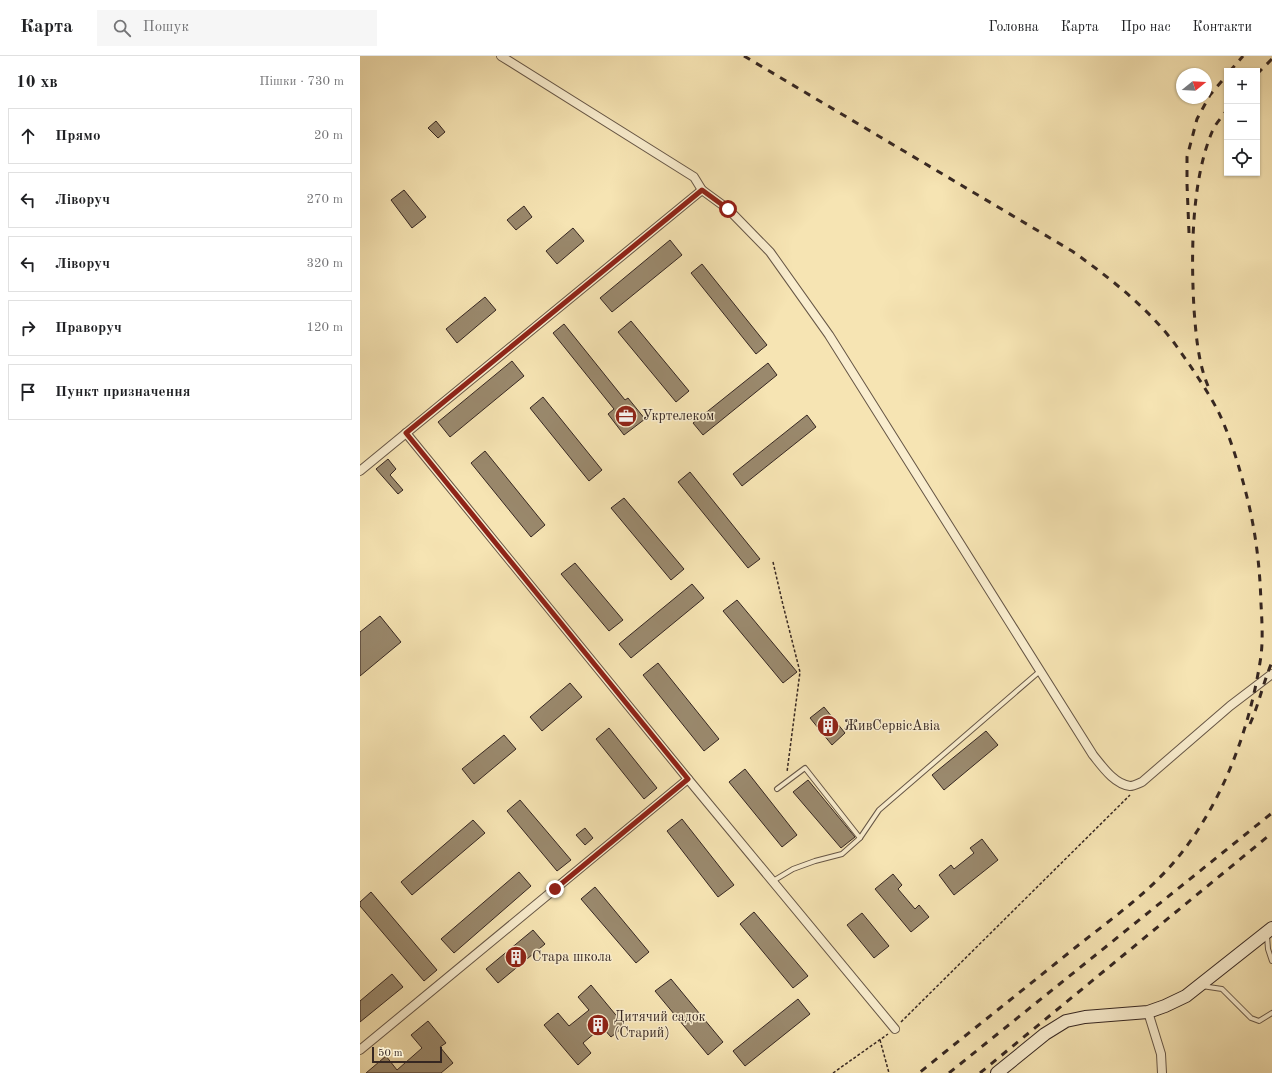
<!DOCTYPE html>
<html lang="uk">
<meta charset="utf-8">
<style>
:root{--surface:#fff;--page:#f6f6f6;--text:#202124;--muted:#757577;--line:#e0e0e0}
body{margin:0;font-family:"Old Standard TT",serif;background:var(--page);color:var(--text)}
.controls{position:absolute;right:12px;top:12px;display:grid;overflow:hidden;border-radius:0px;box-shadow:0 1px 3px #0004}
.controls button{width:36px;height:36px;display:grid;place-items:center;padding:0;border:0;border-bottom:1px solid var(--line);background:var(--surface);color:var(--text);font:20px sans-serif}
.compass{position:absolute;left:816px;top:12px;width:36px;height:36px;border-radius:50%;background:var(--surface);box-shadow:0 1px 3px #0004;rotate:72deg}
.scale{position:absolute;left:12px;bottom:10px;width:70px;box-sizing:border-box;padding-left:4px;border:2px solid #362722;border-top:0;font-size:11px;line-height:14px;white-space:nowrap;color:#362722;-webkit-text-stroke:3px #f9edce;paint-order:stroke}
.stop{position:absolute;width:12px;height:12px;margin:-9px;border:3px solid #8f2418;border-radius:50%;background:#fff}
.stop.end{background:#8f2418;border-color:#fff;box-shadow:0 1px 4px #0008}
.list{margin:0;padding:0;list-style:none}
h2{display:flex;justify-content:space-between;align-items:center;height:52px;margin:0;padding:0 16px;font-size:17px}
h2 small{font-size:13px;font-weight:400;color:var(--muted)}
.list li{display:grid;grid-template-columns:26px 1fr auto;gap:12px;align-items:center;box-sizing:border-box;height:56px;margin:0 8px 8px;padding:0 8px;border:1px solid var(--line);border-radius:0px}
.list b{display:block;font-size:15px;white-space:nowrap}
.list em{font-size:13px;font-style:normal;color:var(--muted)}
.icon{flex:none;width:22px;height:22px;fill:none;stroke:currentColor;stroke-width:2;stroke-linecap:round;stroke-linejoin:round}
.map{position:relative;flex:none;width:912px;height:1017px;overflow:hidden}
header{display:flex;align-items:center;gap:24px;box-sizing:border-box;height:56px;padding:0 20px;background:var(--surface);border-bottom:1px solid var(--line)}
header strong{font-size:19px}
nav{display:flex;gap:22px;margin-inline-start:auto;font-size:14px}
.search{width:280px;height:36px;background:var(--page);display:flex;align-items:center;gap:10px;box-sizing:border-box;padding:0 14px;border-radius:0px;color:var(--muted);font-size:15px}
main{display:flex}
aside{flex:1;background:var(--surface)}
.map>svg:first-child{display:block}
</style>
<header>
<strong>Карта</strong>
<div class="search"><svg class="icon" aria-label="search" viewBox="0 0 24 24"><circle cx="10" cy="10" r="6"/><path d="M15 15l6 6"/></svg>Пошук</div>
<nav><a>Головна</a><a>Карта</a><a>Про нас</a><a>Контакти</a></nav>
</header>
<main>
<aside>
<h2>10 хв<small>Пішки · 730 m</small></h2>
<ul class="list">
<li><svg class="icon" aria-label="ahead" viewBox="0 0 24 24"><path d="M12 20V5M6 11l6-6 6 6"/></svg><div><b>Прямо</b></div><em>20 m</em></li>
<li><svg class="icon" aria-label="left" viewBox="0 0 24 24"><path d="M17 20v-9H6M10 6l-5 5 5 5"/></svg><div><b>Ліворуч</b></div><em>270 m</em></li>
<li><svg class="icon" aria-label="left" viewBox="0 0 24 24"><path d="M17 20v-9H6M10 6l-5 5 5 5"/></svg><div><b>Ліворуч</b></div><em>320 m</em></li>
<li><svg class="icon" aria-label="right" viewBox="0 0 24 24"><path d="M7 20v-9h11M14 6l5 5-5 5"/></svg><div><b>Праворуч</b></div><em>120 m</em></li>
<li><svg class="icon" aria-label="arrive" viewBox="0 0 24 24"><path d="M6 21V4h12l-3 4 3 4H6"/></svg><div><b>Пункт призначення</b></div></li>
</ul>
</aside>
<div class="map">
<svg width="912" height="1017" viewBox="0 0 912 1017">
<rect width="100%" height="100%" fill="#f6e4b3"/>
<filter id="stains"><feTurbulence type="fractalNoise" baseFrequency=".005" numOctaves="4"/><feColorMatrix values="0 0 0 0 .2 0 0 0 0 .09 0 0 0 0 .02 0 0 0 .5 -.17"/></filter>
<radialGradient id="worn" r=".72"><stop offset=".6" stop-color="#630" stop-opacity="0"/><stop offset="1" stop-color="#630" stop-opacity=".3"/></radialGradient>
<g fill="#9a896d" stroke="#362722">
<path d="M76,65l9,11 -7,6 -10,-10z"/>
<path d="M44,134l22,27 -14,11 -21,-28z"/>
<path d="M164,150l8,11 -16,13 -9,-10z"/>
<path d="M213,172l11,13 -27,23 -11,-13z"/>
<path d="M310,184l12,15 -70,57 -12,-14z"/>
<path d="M342,208l65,81 -11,9 -65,-81z"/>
<path d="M125,241l11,13 -39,33 -11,-14z"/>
<path d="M271,265l58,70 -13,11 -58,-70z"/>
<path d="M204,268l61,76 3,-2 17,21 -21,16 -16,-21 6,-5 -61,-76z"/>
<path d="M152,305l12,15 -74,61 -12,-15z"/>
<path d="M408,307l9,12 -74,60 -10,-12z"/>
<path d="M183,341l59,73 -13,11 -59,-73z"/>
<path d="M447,359l9,12 -74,59 -9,-12z"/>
<path d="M125,395l60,74 -14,12 -60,-74z"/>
<path d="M28,403l8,10 -6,6 13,15 -5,4 -22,-25z"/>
<path d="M330,416l70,87 -12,9 -70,-86z"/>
<path d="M264,442l60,71 -13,11 -60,-72z"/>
<path d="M215,507l48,57 -14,11 -48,-57z"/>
<path d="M332,528l12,14 -73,60 -12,-14z"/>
<path d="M377,544l60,72 -14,11 -60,-72z"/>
<path d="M20,560l21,26 -41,34v-44z"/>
<path d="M298,607l61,76 -15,12 -61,-76z"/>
<path d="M210,627l12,14 -40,34 -12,-14z"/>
<path d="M464,651l21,26 -13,12 -22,-27z"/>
<path d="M249,672l48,60 -13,11 -48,-60z"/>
<path d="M626,675l12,14 -54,45 -12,-15z"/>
<path d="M144,679l12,14 -42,35 -12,-15z"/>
<path d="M385,713l52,66 -15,12 -53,-65z"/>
<path d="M448,724l47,57 -14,11 -48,-56z"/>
<path d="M160,744l51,60 -14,11 -50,-60z"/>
<path d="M322,763l52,66 -16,12 -51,-66z"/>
<path d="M113,764l12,13 -73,62 -11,-13z"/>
<path d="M225,772l8,10 -8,7 -9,-10z"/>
<path d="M622,783l16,21 -44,35 -15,-20 12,-10 3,4 20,-16 -4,-5z"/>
<path d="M159,816l12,14 -77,67 -13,-14z"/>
<path d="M533,818l9,11 -4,4 17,20 4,-4 10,12 -18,15 -36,-43z"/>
<path d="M235,831l54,65 -13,11 -55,-64z"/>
<path d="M11,836l66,78 -13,11 -64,-75v-4z"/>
<path d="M394,856l54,64 -15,12 -53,-64z"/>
<path d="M502,857l27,33 -15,12 -27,-33z"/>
<path d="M173,874l12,14 -47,39 -12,-14z"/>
<path d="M32,918l11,13 -43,35v-21z"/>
<path d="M311,923l52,63 -15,13 -53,-64z"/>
<path d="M231,929l34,41 -14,11 -9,-10 -19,16 8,10 -13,12 -34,-40 14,-12 11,13 20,-16 -11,-13z"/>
<path d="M438,943l12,15 -65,52 -12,-15z"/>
<path d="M68,965l18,22 -6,4 13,16 -12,10h-75l20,-17 11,14 25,-22 -11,-13z"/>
</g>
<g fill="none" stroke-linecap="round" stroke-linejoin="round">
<g stroke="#665646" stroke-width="6">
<g id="lane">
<path d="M417,733l28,-21 55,70"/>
<path d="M413,825l20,-12 22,-8 27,-7 18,-16 19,-28 161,-139"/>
<path d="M907,880l1,13 4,12"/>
<path d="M842,930l20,3 29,29 8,3 13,-8"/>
</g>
</g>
<g stroke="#665646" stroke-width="10">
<g id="street">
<path d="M141,0l193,121 8,13 26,19 42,43 59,83 264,420c9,11 21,29 37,31 4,0 9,-3 12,-4l88,-76 42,-32"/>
<path d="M46,377l282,346 207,250"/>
<path d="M0,415l342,-281"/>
<path d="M788,956l13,42 1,19"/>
<path d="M0,994l328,-271"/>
</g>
</g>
<g stroke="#362722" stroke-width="14">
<path id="secondary" d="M637,1017l48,-39 21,-13 19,-4 63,-5 17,-6 21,-10 86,-68"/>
</g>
<g stroke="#362722" stroke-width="1.5" stroke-dasharray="3 2" stroke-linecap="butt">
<path d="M413,506l10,43 17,67 -13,100"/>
<path d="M541,966l229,-227"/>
<path d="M520,984l9,33"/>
<path d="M473,1017l55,-39"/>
</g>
<use href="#lane" stroke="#f9edce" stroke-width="4"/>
<use href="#street" stroke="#f9edce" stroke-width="8"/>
<use href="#secondary" stroke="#f9edce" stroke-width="12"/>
<g stroke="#362722" stroke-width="3" stroke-dasharray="7 7" stroke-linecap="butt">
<path d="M384,0l328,195c38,27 75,56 103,93 15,21 30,43 42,65 13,26 23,60 30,88 9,36 13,71 14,107 1,17 2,35 0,52 -10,67 -34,136 -75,191 -29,40 -71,69 -110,100 -52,42 -105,84 -157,126"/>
<path d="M870,15l13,-15"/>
<path d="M897,18l15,-15"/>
<path d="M829,177l-2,-49v-27l10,-38 13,-24 17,-20"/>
<path d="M848,330c-10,-24 -12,-51 -14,-77 -3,-53 -3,-127 18,-177 3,-8 10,-15 15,-22"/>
<path d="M890,668c9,-20 13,-41 22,-62"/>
<path d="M589,1017l323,-260"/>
<path d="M620,1017l292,-240"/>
</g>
</g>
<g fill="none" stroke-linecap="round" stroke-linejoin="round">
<path stroke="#8f2418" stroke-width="5" d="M195,833l133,-110 -282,-346 296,-243 26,19"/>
</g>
<defs>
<g id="office-disc" transform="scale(1.15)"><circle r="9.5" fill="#8f2418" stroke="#f9edce"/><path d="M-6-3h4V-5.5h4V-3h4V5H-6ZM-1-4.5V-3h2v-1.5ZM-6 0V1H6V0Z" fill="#fff"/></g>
<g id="building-disc" transform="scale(1.15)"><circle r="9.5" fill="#8f2418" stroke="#f9edce"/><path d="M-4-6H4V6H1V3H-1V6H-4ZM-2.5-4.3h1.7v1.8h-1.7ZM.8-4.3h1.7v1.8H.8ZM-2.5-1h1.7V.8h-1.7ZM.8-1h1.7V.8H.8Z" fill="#fff"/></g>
</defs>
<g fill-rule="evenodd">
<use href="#office-disc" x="266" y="360"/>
<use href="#building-disc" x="468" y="670"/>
<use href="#building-disc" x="156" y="901"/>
<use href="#building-disc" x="238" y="969"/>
</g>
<g text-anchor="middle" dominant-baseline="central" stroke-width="3" stroke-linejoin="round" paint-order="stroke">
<g font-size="14" fill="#362722" stroke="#f9edce" text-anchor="start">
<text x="282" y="360">Укртелеком</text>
<text x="484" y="670">ЖивСервісАвіа</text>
<text x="172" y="901">Стара школа</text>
<text x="254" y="961">Дитячий садок<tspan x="254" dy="16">(Старий)</tspan></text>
</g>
</g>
<rect width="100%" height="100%" filter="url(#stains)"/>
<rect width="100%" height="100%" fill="url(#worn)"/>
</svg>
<div class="controls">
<button>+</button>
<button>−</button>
<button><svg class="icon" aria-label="locate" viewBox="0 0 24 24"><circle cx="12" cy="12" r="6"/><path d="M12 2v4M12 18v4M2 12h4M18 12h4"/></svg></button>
</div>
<svg class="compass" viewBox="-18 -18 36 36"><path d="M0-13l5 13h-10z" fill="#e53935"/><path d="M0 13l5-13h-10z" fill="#757577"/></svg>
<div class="scale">50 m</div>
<div class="stop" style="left:368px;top:153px"></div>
<div class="stop end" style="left:195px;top:833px"></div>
</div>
</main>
